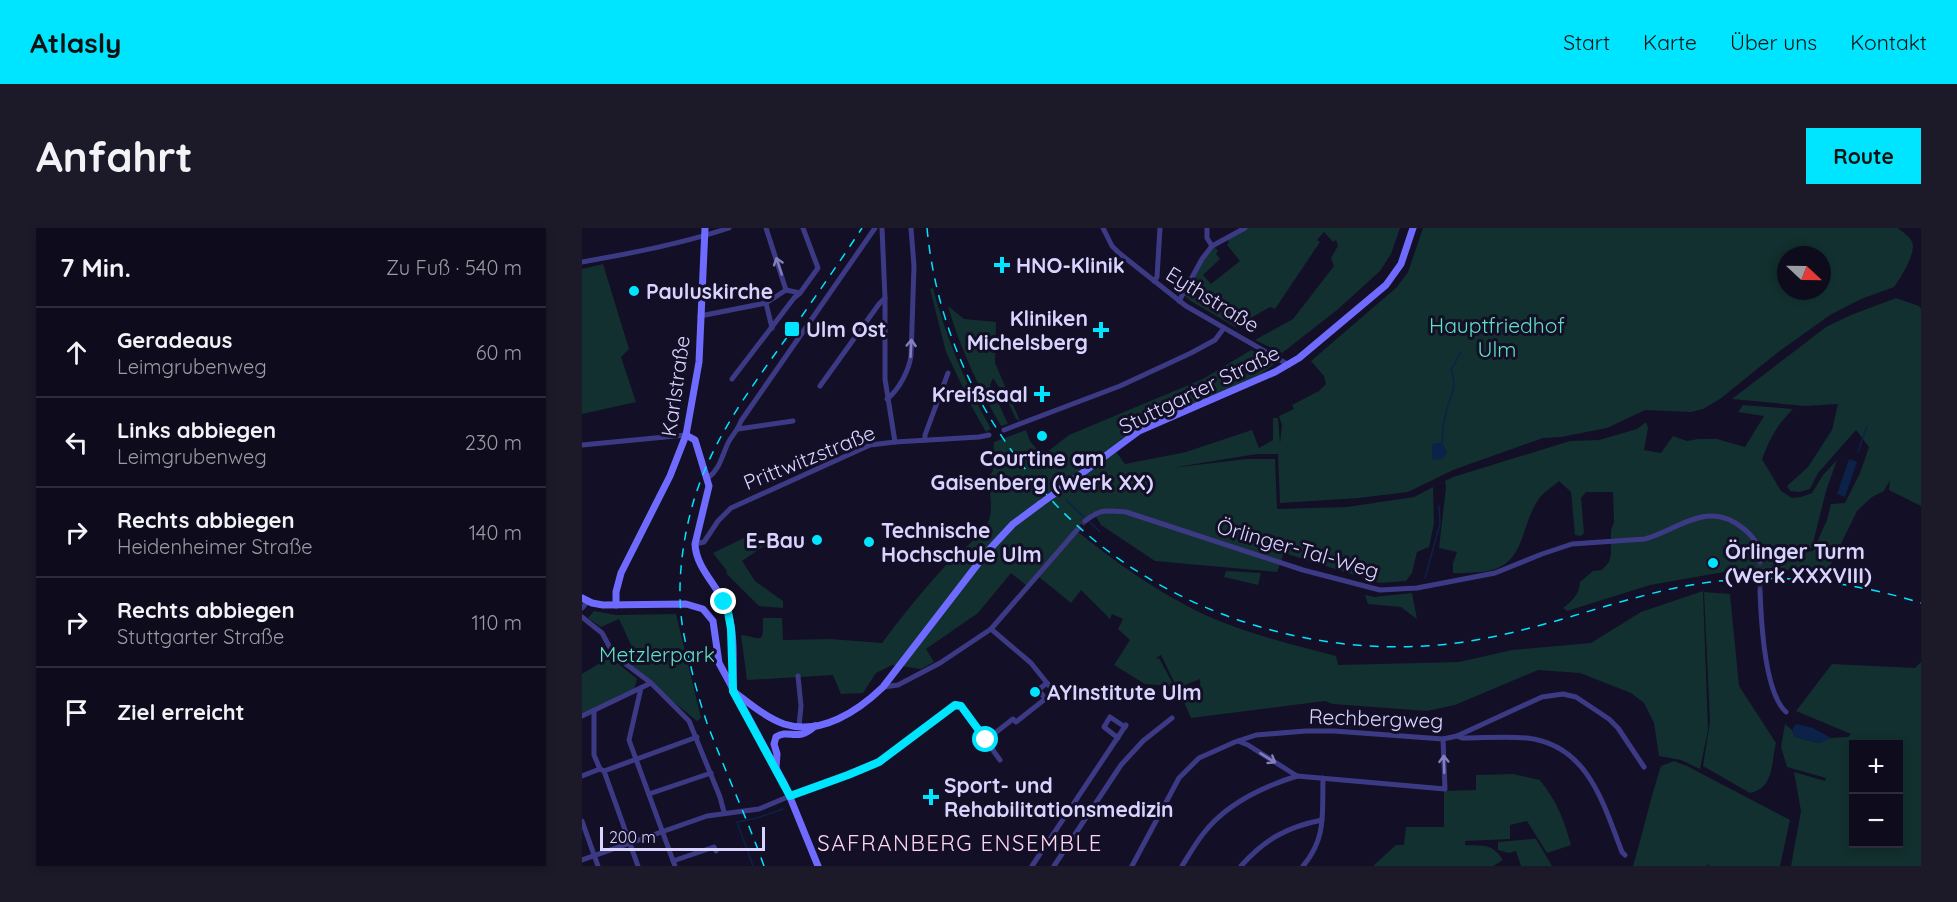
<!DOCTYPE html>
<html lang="de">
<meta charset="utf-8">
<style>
:root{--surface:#0e0b1c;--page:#1c1929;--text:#f1f3f6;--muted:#9b9ba3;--line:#2e2b3b;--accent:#00e5ff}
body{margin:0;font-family:Quicksand,sans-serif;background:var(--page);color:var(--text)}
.controls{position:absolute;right:18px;bottom:18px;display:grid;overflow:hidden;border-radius:0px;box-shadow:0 3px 9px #0003}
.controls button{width:54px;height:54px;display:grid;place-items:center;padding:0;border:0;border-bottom:2px solid var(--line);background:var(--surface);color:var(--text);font:30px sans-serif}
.compass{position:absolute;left:1195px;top:18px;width:54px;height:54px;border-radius:50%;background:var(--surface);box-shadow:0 3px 9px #0003;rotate:112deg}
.scale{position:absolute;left:18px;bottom:15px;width:165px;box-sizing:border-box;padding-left:6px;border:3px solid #d9d4ff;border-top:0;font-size:16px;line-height:21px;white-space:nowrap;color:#d9d4ff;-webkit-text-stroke:4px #130f26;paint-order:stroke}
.stop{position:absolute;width:18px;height:18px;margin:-14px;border:4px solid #00e5ff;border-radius:50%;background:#fff}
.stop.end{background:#00e5ff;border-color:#fff;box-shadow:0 2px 6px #0008}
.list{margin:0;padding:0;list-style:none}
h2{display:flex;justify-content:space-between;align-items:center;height:78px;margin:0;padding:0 24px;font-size:26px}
h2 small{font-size:20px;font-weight:400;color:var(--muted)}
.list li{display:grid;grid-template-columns:39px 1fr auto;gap:18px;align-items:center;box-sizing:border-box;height:90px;padding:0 24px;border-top:2px solid var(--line)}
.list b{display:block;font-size:22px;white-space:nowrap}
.list p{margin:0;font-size:20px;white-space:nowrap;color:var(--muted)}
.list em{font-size:20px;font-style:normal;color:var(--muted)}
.icon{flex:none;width:33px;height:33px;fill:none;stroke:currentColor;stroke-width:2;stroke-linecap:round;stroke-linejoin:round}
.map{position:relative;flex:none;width:1339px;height:638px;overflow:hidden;border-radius:0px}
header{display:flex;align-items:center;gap:36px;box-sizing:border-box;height:84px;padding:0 30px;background:var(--accent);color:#111}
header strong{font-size:28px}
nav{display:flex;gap:33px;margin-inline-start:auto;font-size:21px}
.intro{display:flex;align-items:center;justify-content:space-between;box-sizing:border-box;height:144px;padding:0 36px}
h1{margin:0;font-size:42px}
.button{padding:15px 27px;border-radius:0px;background:var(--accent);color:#111;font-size:21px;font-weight:700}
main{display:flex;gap:36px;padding:0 36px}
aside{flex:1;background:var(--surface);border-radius:0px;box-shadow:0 3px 9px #0003}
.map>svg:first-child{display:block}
</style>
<header>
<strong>Atlasly</strong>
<nav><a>Start</a><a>Karte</a><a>Über uns</a><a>Kontakt</a></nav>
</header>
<div class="intro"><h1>Anfahrt</h1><a class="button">Route</a></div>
<main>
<aside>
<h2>7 Min.<small>Zu Fuß · 540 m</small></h2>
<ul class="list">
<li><svg class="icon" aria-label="ahead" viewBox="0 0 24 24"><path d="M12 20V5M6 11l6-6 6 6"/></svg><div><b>Geradeaus</b><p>Leimgrubenweg</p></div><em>60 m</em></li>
<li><svg class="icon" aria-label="left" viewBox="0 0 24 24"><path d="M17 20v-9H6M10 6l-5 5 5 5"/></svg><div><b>Links abbiegen</b><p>Leimgrubenweg</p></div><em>230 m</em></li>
<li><svg class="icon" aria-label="right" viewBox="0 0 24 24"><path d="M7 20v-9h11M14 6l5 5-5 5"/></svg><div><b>Rechts abbiegen</b><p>Heidenheimer Straße</p></div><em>140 m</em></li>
<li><svg class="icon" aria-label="right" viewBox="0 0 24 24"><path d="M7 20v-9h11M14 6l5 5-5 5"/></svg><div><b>Rechts abbiegen</b><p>Stuttgarter Straße</p></div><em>110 m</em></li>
<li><svg class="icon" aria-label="arrive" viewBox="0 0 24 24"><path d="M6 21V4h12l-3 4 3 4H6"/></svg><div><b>Ziel erreicht</b></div></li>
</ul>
</aside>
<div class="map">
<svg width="1339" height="638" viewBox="0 0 1339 638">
<rect width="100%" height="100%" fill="#130f26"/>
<g fill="#12302f" fill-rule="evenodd">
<path d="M663,0h155l-9,26 -11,17 -43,39 -55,43 -27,-13 38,-21 41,-53 -3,-8 7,-12 -2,-6 -3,2 -9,-10 -7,8 3,2 -45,67 -5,-2 -35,20 -46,-27 -6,-6 30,-49 5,6 -2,3 4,5 -17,16 8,9 29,-23 -13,-16 2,-3 -3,-5z"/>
<path d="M841,0h475c4,4 12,8 14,14 5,10 -12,37 -18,45l-33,12 -31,16 -53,38 -57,46 -17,10 -12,3 -46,-2 -38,18 -46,9 -18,1 -90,32 -45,22 -49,6 -79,5 -2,-49h-21l-86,14 75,-9h29l2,50 70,-2 67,-10 19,-10 1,36 -5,24 -12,5 -5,21 -6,8 -26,2 -96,-30 -7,19 -122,-11 -54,-36 -8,-13 -27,28 -39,46 -16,-13 -33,40 -52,36 8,13 -13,7 -29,-4 -16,8 -13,20 -22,1 -8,-19 -86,5 -6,-45c7,0 13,4 20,3l2,-6v-14h19l1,22 47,-1 52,4c20,-27 41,-53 64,-78h5c9,-15 25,-25 35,-39 9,-14 3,-32 3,-47 1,-7 2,-3 4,-9 1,-5 0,-21 1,-28l32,-12 4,11 11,13 6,-2 22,-17 134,-56 48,-29 26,12 -16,12 -65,32 -53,19 -29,24 11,15 61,-12 66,-22 7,18 14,-8v-22h5l2,25 2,-18 -3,-9 15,-7 -2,-4 27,-14 7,-7 -2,-8 -13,-15 86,-74 11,-15zM1204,27h36v36h-36z"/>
<path d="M21,36l26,85 -8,8 15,45 -54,12v-145z"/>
<path d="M351,60c13,50 33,97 58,141l-5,3 -13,-23 -27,-57 -16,-63z"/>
<path d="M1314,70l23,8 2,3v197l-32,-16 1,-10 -6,11 -12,6 -15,14 -31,63 -31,-4 -54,-1 -91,16 -83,26 -4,-3c8,-6 17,-14 17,-26l13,-11 9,-1 7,-8 2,-8v-24l3,-8 -1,-30h-27l-5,6 3,35 -3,3 -6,-1 -4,-43 -12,-11c-6,6 -16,11 -21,19 -19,29 -12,68 -57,72 -9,0 -19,2 -28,1v-10l4,-11 -18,-4 7,-61 -1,-6 8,-4 117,-36 29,-1 38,-11 9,-7 2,6 -4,22 17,3 12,-17 14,5 11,-2h19l28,8 19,-31 -26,-4 5,-7 50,4c-16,16 -23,29 -31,50l19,32 11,7 9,-1 11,-4 11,-18 14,-15 -11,31 -14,56 -7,5 8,-1 14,-31 4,-16 14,-1 15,-30 9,-26 -13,-17 -38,43 -8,16 -10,3 -10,-1 -3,-5 21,-19 24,-37 6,-26 -33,2 -73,-7 94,-72 25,-12z"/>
<path d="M366,78l16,13 32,3 -1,41 25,58 -4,-2 -10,-21 -13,-20 -3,7 18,39 -7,2c-22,-38 -41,-77 -53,-120z"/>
<path d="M496,304c36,29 74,56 115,77 43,22 96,35 143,47l2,9 121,-3 53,-12 79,-7 50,-31 62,-21 5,139 -8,39 -19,-9 -22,-4 -5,-33 -10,-20 -13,-10 -51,-20 -42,-3 -83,35 -28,6 -94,-7 -8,-3 -134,17 -7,-16 17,-5 -1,-18 -23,9 -16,-33 -6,4 4,-1 14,26 -3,2 -25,-2 -31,-19 16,-25 -12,-11 5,-10 -11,-5 -2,5 -29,-29 -10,13 -32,-26z"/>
<path d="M168,307l14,4 3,5 -25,17 13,20 28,20v7l-24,-2 -33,-33 1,-2 -14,-18z"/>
<path d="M644,343l35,2 -3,12 -34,-8z"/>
<path d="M1122,364l26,2 9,92 37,57c-5,21 -2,45 -26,50l-47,-27 7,-44z"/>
<path d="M830,365l5,26 -16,-12 -33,-3 -3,-9 9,2z"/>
<path d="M12,383l22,4 60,-1 25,104 -4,3 -79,-64 13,-12 -12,-26 -18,8 -13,-9z"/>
<path d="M28,429l27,22 -3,11 -52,26v-42z"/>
<path d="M1339,434v204h-130l10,-55 -7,-39 31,9 1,-3 -39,-11 -6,-20 4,-23 7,6 3,7 24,6 12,-5 17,-1 3,-3 -55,-23 36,-47 83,4zM1272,516h44v100h-44z"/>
<path d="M1092,533l13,5 103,54 -10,46h-69l-5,-2 2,2h-75c10,-33 17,-67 28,-100z"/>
<path d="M931,546l27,6c18,24 23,37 31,65l-24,8 -20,-32 -17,4v14l-45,2v4c19,1 27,-2 38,15l-10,6h-120l23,-21h8l2,-18h38v-36l32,-1v-15z"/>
<path d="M949,611h5l16,27h-31l-5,-15 -7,2 -11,-3v-8z"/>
</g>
<g fill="#0c2248">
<path d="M860,214l5,10 -4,7 -11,1v-16z"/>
<path d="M1267,231l8,3 -12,35 -8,-3z"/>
<path d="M1214,496l17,4 18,10 -12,5 -24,-6 -3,-7z"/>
</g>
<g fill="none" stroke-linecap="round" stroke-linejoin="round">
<g stroke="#0c2248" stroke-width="1.5">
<path d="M860,214c1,-9 1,-20 4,-29 4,-18 12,-24 5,-43l10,-18"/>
<path d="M1276,224l9,-26"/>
<path d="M484,272l19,18"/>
<path d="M507,293l11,11"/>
<path d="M843,350l15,-54 -1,-18"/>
<path d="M171,638l-16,-44 20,-4 26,-9"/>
</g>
<g stroke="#312d47" stroke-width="5" stroke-dasharray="5 2.5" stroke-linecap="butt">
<path d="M495,302l8,-9"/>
<path d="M1178,333v29"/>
</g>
<g stroke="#3d3a85" stroke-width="5">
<path d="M184,0l20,62"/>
<path d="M300,0l3,70v81l10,63"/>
<path d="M521,0l9,18 7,7 67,53 103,59"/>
<path d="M625,0v10l5,8"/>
<path d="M0,34c50,-9 99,-18 147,-34"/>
<path d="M572,53l3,-4 3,-49"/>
<path d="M204,62l14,3 18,-25 -15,-40"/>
<path d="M597,73l23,-42 10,-13 33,-18"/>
<path d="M184,75l6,25"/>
<path d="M118,88l66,-13 20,-13"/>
<path d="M150,151l62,-81 6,-5"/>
<path d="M238,158l59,-82 6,-6"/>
<path d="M305,171c12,-9 22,-29 24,-43l3,-90 -3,-38"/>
<path d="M156,201l55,-8"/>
<path d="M422,202l116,-44 71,-33 24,-13 9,-12"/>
<path d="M343,212v-5l23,-62"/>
<path d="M0,217l104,-10"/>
<path d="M126,250c12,-9 14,-22 20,-35 4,-8 10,-13 13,-22l134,-193"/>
<path d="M503,293c15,-12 22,-11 41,-9l177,58 77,20 37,-2 78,-15 47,-19 30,-10 73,-5c35,-10 63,-40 99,-10 11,9 16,18 16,32"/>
<path d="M113,316l9,-2 14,-21 13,-13 139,-63 25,-3 84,-5 10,-2"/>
<path d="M1178,362c1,30 4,102 26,122"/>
<path d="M0,380l6,-7"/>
<path d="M0,389l20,16 12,22 37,28 38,38 31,76 4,15"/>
<path d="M409,401l40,34 16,20"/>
<path d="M216,448l3,30 -2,20"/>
<path d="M301,459l15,-2 42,-22 51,-34 86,-99"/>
<path d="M59,460l-12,52 46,126"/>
<path d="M12,482v45l6,14"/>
<path d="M0,488l69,-33"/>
<path d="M875,508l5,2c22,0 44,-2 65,0 61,7 76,65 95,114l3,3"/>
<path d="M536,510l-14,-11 6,-10 15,10"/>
<path d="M404,512l27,-21 3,3 38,-30 -7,-9 -9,7 8,9"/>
<path d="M656,513l10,4 49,31"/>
<path d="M22,543l34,95"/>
<path d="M0,548l18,-7 4,2 93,-34"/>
<path d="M67,566l62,-21"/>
<path d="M0,593l16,45"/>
<path d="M0,632l125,-44 52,-7 31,-13 58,-21 31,-13 76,-57 6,1 39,54"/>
<path d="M91,633l41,-14 2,4"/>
<path d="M450,638l94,-141"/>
<path d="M472,638l67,-101 22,-24 29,-23"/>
<path d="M550,638l47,-88 20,-20 36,-16 21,-7 50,-4h28l109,8 14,-3 85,-39 21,-3 13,3 33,22 9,9 26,39"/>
<path d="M600,638c7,-11 13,-22 21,-32 22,-29 59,-47 94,-58l148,13 -2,-50"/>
<path d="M659,638c24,-27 46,-39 81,-46"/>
<path d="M721,638c24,-28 19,-54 20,-88"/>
</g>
<g stroke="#6f6bff" stroke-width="7">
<path d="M104,207l9,5 14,46 -14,58c1,26 26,44 33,68 7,23 5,52 5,76"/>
<path d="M472,266l85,-63 136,-59 24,-14 87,-73 15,-21 12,-36"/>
<path d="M0,370l10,5 11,2 83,-1 17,5 10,12 6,42 66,122 33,81"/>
<path d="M34,377v-13l5,-19 49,-97 16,-41 13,-73 6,-134"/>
<path d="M151,463c16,12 32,26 51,33 37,12 74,-13 99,-37l104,-135 26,-28 27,-20"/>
<path d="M194,540l1,-14 -3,-10 2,-7c13,-9 21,6 39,-11"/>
</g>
<g stroke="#00e5ff" stroke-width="1.5" stroke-dasharray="9 8" stroke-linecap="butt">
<path d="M345,0c10,106 58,202 131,279 106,109 269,159 418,133 64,-11 126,-35 190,-50 86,-20 172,-13 255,13"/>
<path d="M182,638c-17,-48 -39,-95 -57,-143 -10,-29 -17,-58 -23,-88 -5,-25 -5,-51 -2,-77 11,-92 51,-145 103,-218 26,-37 52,-74 77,-112"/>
</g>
<path stroke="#6f6bff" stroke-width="7" d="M458,276l14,-10"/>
</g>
<defs><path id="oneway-shaft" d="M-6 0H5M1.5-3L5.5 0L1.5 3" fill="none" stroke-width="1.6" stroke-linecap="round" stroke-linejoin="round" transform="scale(1.5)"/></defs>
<g stroke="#837fbc">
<use href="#oneway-shaft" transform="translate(197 38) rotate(-108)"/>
<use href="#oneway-shaft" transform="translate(329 120) rotate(-87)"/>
<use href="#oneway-shaft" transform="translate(686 530) rotate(32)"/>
<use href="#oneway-shaft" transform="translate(862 536) rotate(-92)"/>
</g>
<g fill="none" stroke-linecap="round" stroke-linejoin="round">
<path stroke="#00e5ff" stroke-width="8" d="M142,374l4,10 3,17 2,62 57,105 58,-21 31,-13 76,-57 6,1 25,34"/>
</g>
<g fill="#00e5ff" stroke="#130f26" stroke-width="2">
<path d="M417 28h6v6h6v6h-6v6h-6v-6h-6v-6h6z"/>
<circle cx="52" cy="63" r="6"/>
<rect x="202" y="93" width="16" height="16" rx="3"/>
<path d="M516 93h6v6h6v6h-6v6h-6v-6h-6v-6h6z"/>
<path d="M457 157h6v6h6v6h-6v6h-6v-6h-6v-6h6z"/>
<circle cx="460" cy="208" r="6"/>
<circle cx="235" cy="312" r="6"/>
<circle cx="287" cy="314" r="6"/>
<circle cx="1131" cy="335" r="6"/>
<circle cx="453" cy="464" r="6"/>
<path d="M346 560h6v6h6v6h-6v6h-6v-6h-6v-6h6z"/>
</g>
<g text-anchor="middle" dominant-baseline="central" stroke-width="6" stroke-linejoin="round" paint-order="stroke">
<g font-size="21" font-weight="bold" fill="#d9d4ff" stroke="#130f26" text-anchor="start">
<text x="434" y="37">HNO-Klinik</text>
<text x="64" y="63">Pauluskirche</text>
<text x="506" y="90" text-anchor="end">Kliniken<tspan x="506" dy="24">Michelsberg</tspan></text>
<text x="224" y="101">Ulm Ost</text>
<text x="446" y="166" text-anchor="end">Kreißsaal</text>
<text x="460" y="230" text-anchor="middle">Courtine am<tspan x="460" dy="24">Gaisenberg (Werk XX)</tspan></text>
<text x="299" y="302">Technische<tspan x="299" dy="24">Hochschule Ulm</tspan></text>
<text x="223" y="312" text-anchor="end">E-Bau</text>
<text x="1143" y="323">Örlinger Turm<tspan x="1143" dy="24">(Werk XXXVIII)</tspan></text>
<text x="465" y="464">AYInstitute Ulm</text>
<text x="362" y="557">Sport- und<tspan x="362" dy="24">Rehabilitationsmedizin</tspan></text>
</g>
<g font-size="21" fill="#d9d4ff" stroke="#130f26">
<text transform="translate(631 71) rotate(32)">Eythstraße</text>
<text transform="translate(93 158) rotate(-82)">Karlstraße</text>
<text transform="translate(617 161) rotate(-26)">Stuttgarter Straße</text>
<text transform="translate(227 229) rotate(-22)">Prittwitzstraße</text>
<text transform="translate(716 320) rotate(16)">Örlinger-Tal-Weg</text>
<text transform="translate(794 490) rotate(2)">Rechbergweg</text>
</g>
<g font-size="21" fill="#5fe0c0" stroke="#130f26">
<text x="915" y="97">Hauptfriedhof<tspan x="915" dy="24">Ulm</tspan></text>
<text x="75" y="426">Metzlerpark</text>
</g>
<g font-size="22" letter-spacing="1.5" fill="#ffd6f0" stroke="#130f26">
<text x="378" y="615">SAFRANBERG ENSEMBLE</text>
</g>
</g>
</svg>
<div class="controls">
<button>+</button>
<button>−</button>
</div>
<svg class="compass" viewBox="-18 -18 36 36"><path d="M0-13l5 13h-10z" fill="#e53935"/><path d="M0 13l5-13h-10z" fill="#9b9ba3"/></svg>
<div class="scale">200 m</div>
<div class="stop" style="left:404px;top:512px"></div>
<div class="stop end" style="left:142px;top:374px"></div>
</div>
</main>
